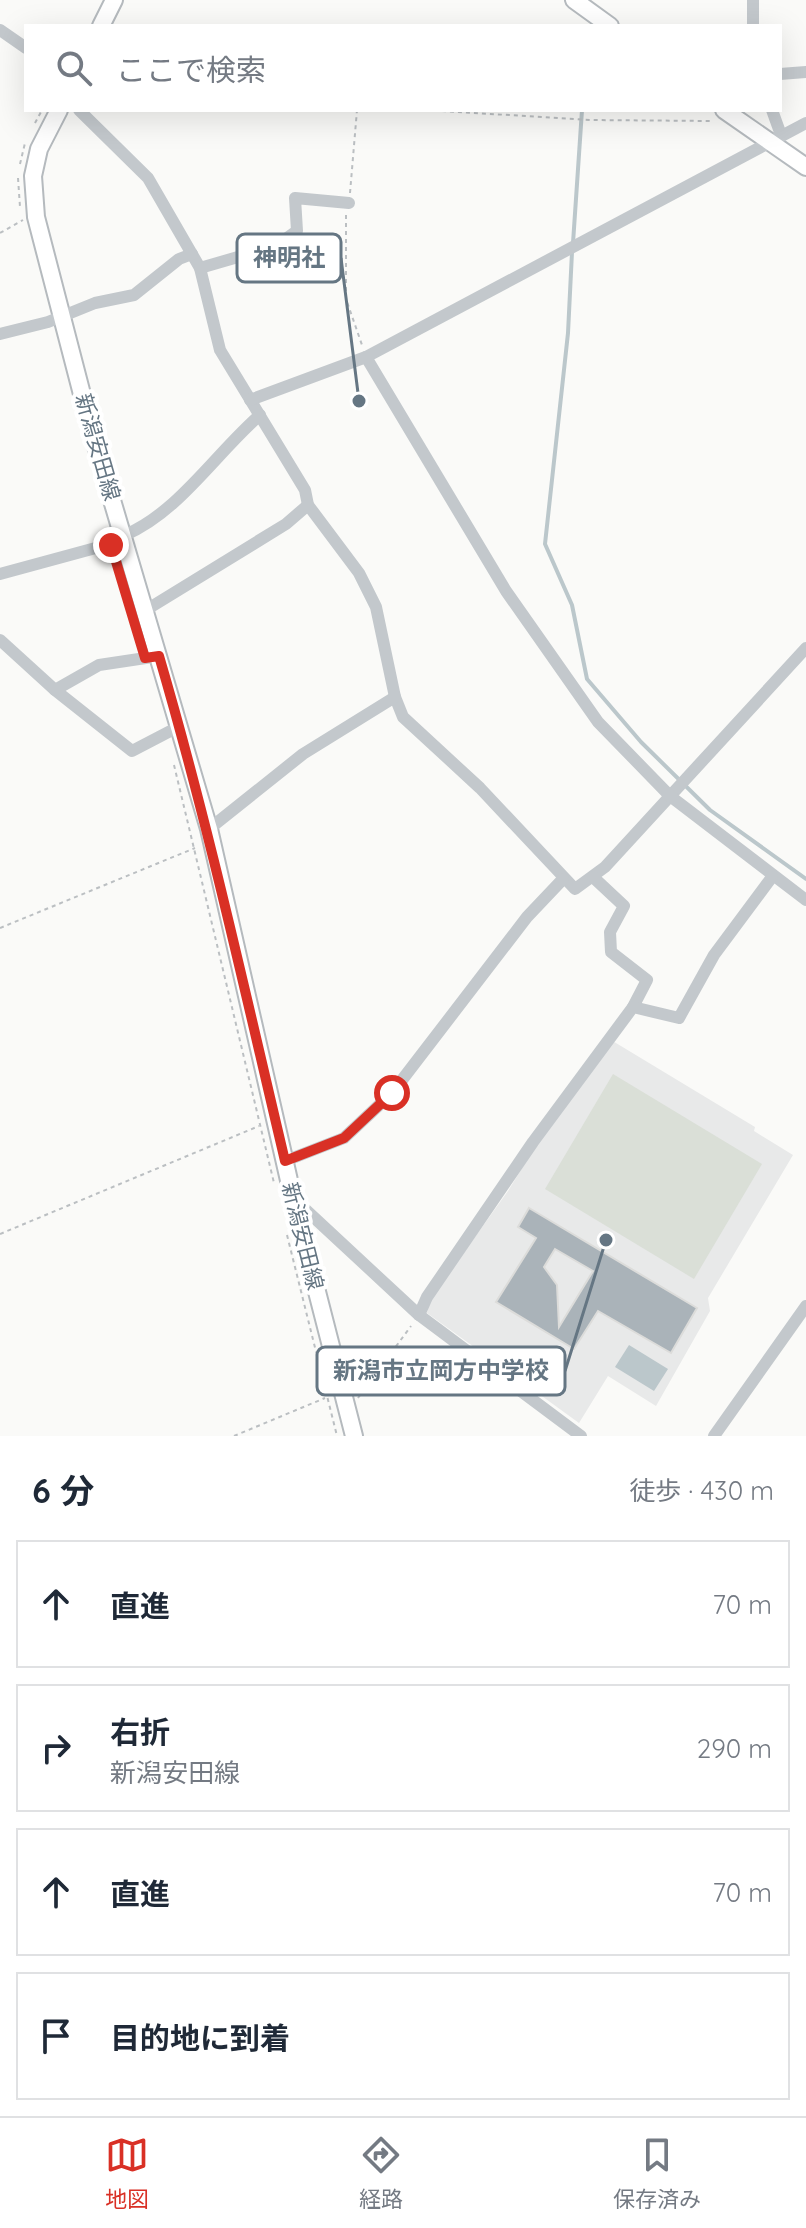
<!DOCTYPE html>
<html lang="ja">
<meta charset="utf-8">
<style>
:root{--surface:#fff;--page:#f6f6f7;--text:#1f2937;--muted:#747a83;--line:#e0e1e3;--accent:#d93025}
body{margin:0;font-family:Quicksand,"Noto Sans JP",sans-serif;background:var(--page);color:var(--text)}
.stop{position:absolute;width:24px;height:24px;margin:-18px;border:6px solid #d93025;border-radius:50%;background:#fff}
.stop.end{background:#d93025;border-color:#fff;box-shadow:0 2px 8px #0008}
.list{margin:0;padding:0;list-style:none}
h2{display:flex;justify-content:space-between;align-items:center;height:104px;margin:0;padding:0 32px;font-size:34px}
h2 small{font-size:26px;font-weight:400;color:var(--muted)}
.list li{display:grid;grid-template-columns:52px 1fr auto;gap:24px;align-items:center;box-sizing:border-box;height:128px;margin:0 16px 16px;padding:0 16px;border:2px solid var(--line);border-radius:0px}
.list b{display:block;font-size:30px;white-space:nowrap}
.list p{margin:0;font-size:26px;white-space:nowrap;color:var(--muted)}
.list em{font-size:26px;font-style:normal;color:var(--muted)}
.icon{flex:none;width:44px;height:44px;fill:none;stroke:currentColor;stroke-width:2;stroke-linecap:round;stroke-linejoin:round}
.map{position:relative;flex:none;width:806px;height:1436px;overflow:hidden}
.search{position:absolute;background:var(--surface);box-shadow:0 8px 32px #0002;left:24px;right:24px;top:24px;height:88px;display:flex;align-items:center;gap:20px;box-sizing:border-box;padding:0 28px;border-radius:0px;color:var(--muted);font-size:30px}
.sheet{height:680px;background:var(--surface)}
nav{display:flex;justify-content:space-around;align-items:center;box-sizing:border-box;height:112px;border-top:2px solid var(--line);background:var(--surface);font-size:22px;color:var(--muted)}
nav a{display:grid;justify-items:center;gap:4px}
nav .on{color:var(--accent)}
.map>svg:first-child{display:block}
</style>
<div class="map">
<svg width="806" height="1436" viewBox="0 0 806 1436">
<rect width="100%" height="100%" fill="#fafaf8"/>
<path fill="#e8e9e9" d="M611,1040l144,87 -1,4 39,24 -85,143 2,13 -54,95 -48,-30 -29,47 -152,-110 2,-12 79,-110 58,-94z"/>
<path fill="#dadfd7" d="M613,1074l149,90 -68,115 -149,-90z"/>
<path fill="#bbc7cb" d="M629,1345l39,24 -14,22 -39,-24z"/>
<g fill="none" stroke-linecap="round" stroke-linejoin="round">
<g stroke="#bbc7cb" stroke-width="4">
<path d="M573,243l9,-133"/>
<path d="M572,252l-4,81 -23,211 27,61 15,74 54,63 69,68 96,69"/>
</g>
</g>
<path fill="#aab3b9" stroke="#dcdcda" stroke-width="2" fill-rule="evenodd" d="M529,1208l168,100 -26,45 -73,-42 -24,38 -78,-47 40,-64 -18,-11zM555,1249l38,22 -34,56 -2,-42 -13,-18z"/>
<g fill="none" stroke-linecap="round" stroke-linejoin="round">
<g stroke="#b5babe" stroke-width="20">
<g id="major">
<path d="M574,0l36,26"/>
<path d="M101,26l13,-26"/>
<path d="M59,110l-20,39 -6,27 3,41 55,212 118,400 84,369 61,238"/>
<path d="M724,110l82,57"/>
</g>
</g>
<g stroke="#bbbfc2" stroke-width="2" stroke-dasharray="4 4" stroke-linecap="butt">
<path d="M426,110l164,10 123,1"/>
<path d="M35,123l7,-13"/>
<path d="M20,164l5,-21"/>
<path d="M18,178l2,29"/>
<path d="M350,193l7,-83"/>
<path d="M346,215v84l16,46"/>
<path d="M0,233l23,-13"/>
<path d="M174,765l100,418"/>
<path d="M0,928l195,-80"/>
<path d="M0,1234l259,-108"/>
<path d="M287,1235l50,201"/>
<path d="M358,1398l53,-72"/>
<path d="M234,1436l91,-38"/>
</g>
<g stroke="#c3c8cc" stroke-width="12">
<path d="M753,0v26"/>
<path d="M0,30l26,18"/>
<path d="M780,74l26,-2"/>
<path d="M79,110l69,68 52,90 20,82 85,140 3,15 51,68 17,34 19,90 8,20 77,71 95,101 30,-22 201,-219"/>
<path d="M772,110l9,25"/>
<path d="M200,268l76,-22 21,-15 -2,-33 54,5"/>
<path d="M0,334l48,-12 47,-19 39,-8 45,-36 13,-5"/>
<path d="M366,357l140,234 92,131 72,74 136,104"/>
<path d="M250,400l116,-43 440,-234"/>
<path d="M125,535c54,-23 91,-82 135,-120"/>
<path d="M0,574l125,-34"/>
<path d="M146,610l140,-86 22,-19"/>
<path d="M0,640l55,50 77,61 48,-25"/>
<path d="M55,690l44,-25 60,-9"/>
<path d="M209,829l94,-75 92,-57"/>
<path d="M593,877l31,29 -14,26 1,20 36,28 -14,27"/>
<path d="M285,1161l59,-23 48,-45 135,-176 36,-38"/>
<path d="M293,1198l126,117 162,121"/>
<path d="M419,1315l8,-18 106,-155 100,-135 46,11 35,-63 58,-78"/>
<path d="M714,1436l92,-130"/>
</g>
<use href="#major" stroke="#fff" stroke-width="16"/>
</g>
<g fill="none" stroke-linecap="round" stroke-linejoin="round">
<path stroke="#d93025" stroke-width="10" d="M111,545l34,113 14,-2c49,167 86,336 126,505l59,-23 48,-45"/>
</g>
<g text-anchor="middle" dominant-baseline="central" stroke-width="8" stroke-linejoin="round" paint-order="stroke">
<g font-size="22" fill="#657683" stroke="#fff">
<text transform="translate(98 447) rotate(74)">新潟安田線</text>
<text transform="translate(303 1236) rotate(76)">新潟安田線</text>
</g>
</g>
<path fill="none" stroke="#657683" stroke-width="3" d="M359 401L341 258M606 1240L565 1371"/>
<g fill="#657683" stroke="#fff" stroke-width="3">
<circle cx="359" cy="401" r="8"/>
<circle cx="606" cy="1240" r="8"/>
</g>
<g fill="#fff" stroke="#657683" stroke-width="3">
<rect x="237" y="234" width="104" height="48" rx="8"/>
<rect x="317" y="1347" width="248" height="48" rx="8"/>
</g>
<g font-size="24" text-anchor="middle" font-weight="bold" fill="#657683">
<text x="289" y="266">神明社</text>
<text x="441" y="1379">新潟市立岡方中学校</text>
</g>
</svg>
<div class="stop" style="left:392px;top:1093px"></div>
<div class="stop end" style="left:111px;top:545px"></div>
<div class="search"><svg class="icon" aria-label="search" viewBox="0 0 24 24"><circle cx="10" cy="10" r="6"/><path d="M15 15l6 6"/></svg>ここで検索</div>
</div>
<section class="sheet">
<h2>6 分<small>徒歩 · 430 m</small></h2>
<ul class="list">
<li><svg class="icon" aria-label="ahead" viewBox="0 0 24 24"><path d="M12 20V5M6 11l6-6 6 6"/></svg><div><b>直進</b></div><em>70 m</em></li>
<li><svg class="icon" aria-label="right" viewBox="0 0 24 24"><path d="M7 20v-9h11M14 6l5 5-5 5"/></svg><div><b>右折</b><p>新潟安田線</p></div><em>290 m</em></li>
<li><svg class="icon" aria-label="ahead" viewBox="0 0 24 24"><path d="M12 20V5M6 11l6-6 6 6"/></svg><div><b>直進</b></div><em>70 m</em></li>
<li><svg class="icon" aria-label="arrive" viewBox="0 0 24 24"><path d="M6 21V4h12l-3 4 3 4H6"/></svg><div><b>目的地に到着</b></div></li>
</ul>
</section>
<nav>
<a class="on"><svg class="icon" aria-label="map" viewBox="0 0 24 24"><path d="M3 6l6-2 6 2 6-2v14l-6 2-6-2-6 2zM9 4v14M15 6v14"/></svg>地図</a>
<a><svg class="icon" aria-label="directions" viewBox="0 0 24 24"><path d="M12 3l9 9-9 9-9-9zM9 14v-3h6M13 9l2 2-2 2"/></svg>経路</a>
<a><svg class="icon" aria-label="saved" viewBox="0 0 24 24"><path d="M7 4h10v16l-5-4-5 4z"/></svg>保存済み</a>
</nav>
